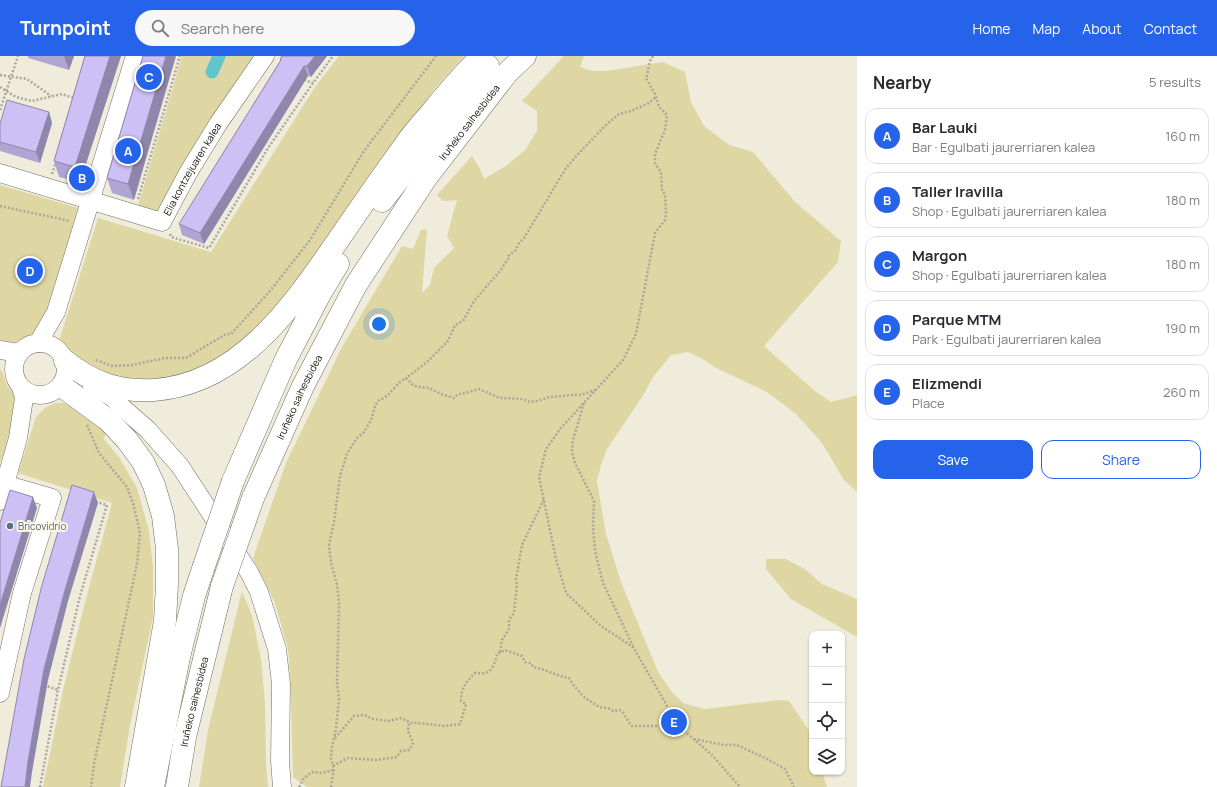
<!DOCTYPE html>
<meta charset="utf-8">
<style>
:root{--surface:#fff;--page:#f7f7f7;--text:#2b2b33;--muted:#7c7c81;--line:#e1e1e2;--accent:#2563eb}
body{margin:0;font-family:Manrope,sans-serif;background:var(--page);color:var(--text)}
.controls{position:absolute;right:12px;bottom:12px;display:grid;overflow:hidden;border-radius:8px;box-shadow:0 1px 3px #0004}
.controls button{width:36px;height:36px;display:grid;place-items:center;padding:0;border:0;border-bottom:1px solid var(--line);background:var(--surface);color:var(--text);font:20px sans-serif}
.you{position:absolute;left:379px;top:268px;width:14px;height:14px;margin:-10px;border:3px solid #fff;border-radius:50%;background:#1a73e8;box-shadow:0 0 0 6px #1a73e833}
.badge{display:grid;place-items:center;width:26px;height:26px;border-radius:50%;background:var(--accent);color:#fff;font-size:13px;font-weight:700}
.pin{position:absolute;translate:-50% -50%;border:2px solid #fff;box-shadow:0 1px 4px #0006}
.list{margin:0;padding:0;list-style:none}
h2{display:flex;justify-content:space-between;align-items:center;height:52px;margin:0;padding:0 16px;font-size:17px}
h2 small{font-size:13px;font-weight:400;color:var(--muted)}
.list li{display:grid;grid-template-columns:26px 1fr auto;gap:12px;align-items:center;box-sizing:border-box;height:56px;margin:0 8px 8px;padding:0 8px;border:1px solid var(--line);border-radius:12px}
.list b{display:block;font-size:15px;white-space:nowrap}
.list p{margin:0;font-size:13px;white-space:nowrap;color:var(--muted)}
.list em{font-size:13px;font-style:normal;color:var(--muted)}
.actions{display:flex;gap:8px;padding:12px 16px}
.actions a{flex:1;padding:9px 0;border:1px solid var(--accent);border-radius:12px;text-align:center;font-size:14px;color:var(--accent)}
.actions .main{background:var(--accent);color:#fff}
.icon{flex:none;width:22px;height:22px;fill:none;stroke:currentColor;stroke-width:2;stroke-linecap:round;stroke-linejoin:round}
.map{position:relative;flex:none;width:857px;height:731px;overflow:hidden}
header{display:flex;align-items:center;gap:24px;box-sizing:border-box;height:56px;padding:0 20px;background:var(--accent);color:#fff}
header strong{font-size:19px}
nav{display:flex;gap:22px;margin-inline-start:auto;font-size:14px}
.search{width:280px;height:36px;background:var(--page);display:flex;align-items:center;gap:10px;box-sizing:border-box;padding:0 14px;border-radius:22px;color:var(--muted);font-size:15px}
main{display:flex}
aside{flex:1;background:var(--surface)}
.map>svg:first-child{display:block}
</style>
<header>
<strong>Turnpoint</strong>
<div class="search"><svg class="icon" aria-label="search" viewBox="0 0 24 24"><circle cx="10" cy="10" r="6"/><path d="M15 15l6 6"/></svg>Search here</div>
<nav><a>Home</a><a>Map</a><a>About</a><a>Contact</a></nav>
</header>
<main>
<div class="map">
<svg width="857" height="731" viewBox="0 0 857 731">
<rect width="100%" height="100%" fill="#efecdc"/>
<g fill="#ded6a3">
<path d="M182,0h76l-98,158 -23,-5z"/>
<path d="M339,0h125l-29,32 -156,217 -42,41 -54,31 -38,5 -35,-2 -42,-24 -9,-15 39,-123 113,34 104,-165z"/>
<path d="M564,0h20l-4,11 12,4h15l56,-9 22,10 6,30 13,24 25,19 24,7 42,50 46,39 -3,21 -74,84 52,46 15,10 26,-7v97l-13,-12 -22,-37 -26,-29 -29,-22 -51,-24 -15,-10 -13,-6 -17,3 -18,22 -11,20 -35,52 -6,16 -4,16 9,53 15,48 37,90 14,20 11,11 22,6 74,-9 10,1 23,34v37h10l5,15h-520l-14,-10 -3,-105 -2,-23 -13,-46 -22,-45 33,-95 56,-116 60,-101 11,3 8,-19 6,-1 -5,64 8,-8 4,-17 20,-20 -7,-12 10,-36 -14,1 -6,-6 35,-39 8,13 4,10 22,-13 19,-16 12,-19v-20l-15,-10z"/>
<path d="M0,129l78,23 -34,113c-2,3 -5,8 -8,11 -9,9 -23,11 -36,12z"/>
<path d="M0,313c4,4 4,9 6,14 3,7 10,11 11,19 1,12 -12,51 -17,61z"/>
<path d="M55,347h8l7,2 36,25 -2,9 16,20 17,29 12,43 4,36v50l-23,108 -10,62h-77l20,-97 21,-84 28,-103 -94,-30 18,-56 9,-9z"/>
<path d="M766,503h20l20,11 16,14 35,15v38l-66,-38 -25,-30z"/>
<path d="M242,535l10,25 9,43 4,44 1,61 2,23h-69l9,-57z"/>
</g>
<g fill="none" stroke-linecap="round" stroke-linejoin="round">
<path stroke="#62c5cc" stroke-width="13" d="M212,16l7,-16"/>
<g stroke="#727062" stroke-width="19">
<g id="minor">
<path id="s1" d="M0,117l162,49 26,-49 30,-49 47,-68"/>
<path d="M38,287l18,-31 79,-256"/>
<circle cx="40" cy="313" r="26"/>
<path d="M0,294l19,3"/>
<path d="M92,330l20,11 12,12 23,20 33,37 69,106 10,20 18,57 4,35 -1,77 2,26"/>
<path d="M0,427l52,15 -30,95 -22,100"/>
<path d="M0,445l18,-63 6,-40 -3,-11"/>
</g>
</g>
<g stroke="#727062" stroke-width="23">
<g id="highway">
<path d="M382,145l106,-135"/>
<path d="M65,305c28,22 53,31 89,29 87,-6 140,-86 185,-151 22,-32 43,-63 66,-94 7,-11 16,-21 25,-31 16,-20 33,-40 52,-58"/>
<path d="M67,334l41,30 19,20 16,22 11,23 9,31 4,33v35l-2,37 -29,166"/>
<path d="M233,425l53,-122 35,-67 17,-28"/>
<path id="s2" d="M253,442l50,-112 53,-101 70,-107 81,-105 18,-17"/>
<path d="M153,731l26,-130 15,-61 9,-27"/>
<path id="s3" d="M177,731l8,-50 37,-151"/>
</g>
</g>
<g stroke="#a9a79a" stroke-width="2.5" stroke-dasharray="2 2" stroke-linecap="butt">
<path d="M653,0c-5,6 -4,14 -7,22l9,16 4,13 8,8 -2,15 -10,24v9l6,9 1,18 3,4 1,19 -1,7 -10,13 -19,101 -13,26 -62,68 -15,21 -7,28 17,82 10,34 35,33 32,21 33,57 8,18 38,33 28,32"/>
<path d="M0,19l27,4 24,17"/>
<path d="M304,24l9,3"/>
<path d="M0,31l16,10 16,4 30,-7 12,4"/>
<path d="M0,54l18,-54"/>
<path d="M52,118l4,-12"/>
<path d="M138,143l42,-143"/>
<path d="M0,150l70,15"/>
<path d="M170,178l1,3 38,11 59,-100 45,-65 20,-27"/>
<path d="M96,304l16,6 20,-1 33,-7h21l40,-24h5l39,-43 40,-51 54,-89 72,-95"/>
<path d="M405,323l22,-17 21,-21 7,-16 8,-4 11,-20 26,-30 8,-12v-3l8,-6 3,-7 5,-5 42,-70 14,-16 26,-27 13,-11 12,-3 18,-8 7,-6"/>
<path d="M584,347l-11,37 -1,11 3,12 19,38 -1,26 2,24 8,32 30,63"/>
<path d="M87,369l12,28 28,34 6,16 7,30 -3,31 -43,200 -3,23"/>
<path d="M500,596l2,-12 7,-11v-9l5,-7 3,-28 -1,-6 6,-34 22,-46"/>
<path d="M44,629l14,5"/>
<path d="M335,682l19,-22 10,-1 9,4 16,2 12,-3 11,5h7l26,3 15,-2 6,-20 -5,-3c0,-13 5,-19 14,-28 4,0 8,1 10,0 8,-2 11,-13 12,-19l8,-4 17,6 3,6 6,1 2,4c13,2 23,9 36,11l6,9 9,10 15,10 12,2 2,2 7,-1c6,4 7,12 12,16h25l5,-2 12,-2"/>
<path d="M694,683l30,6h13l30,14 18,10 9,18"/>
<path d="M333,710l15,-8 28,2 21,-3 4,-6 8,-1 4,-7 -5,-12 1,-9"/>
<path d="M40,731l18,-97 22,-94 27,-91 -13,-4"/>
<path d="M299,731l5,-9 8,-6 10,1 11,-3"/>
<path d="M331,731l3,-19 -3,-9 1,-12 4,-18 3,-30 -2,-17 2,-79 -2,-19 -6,-21 -2,-18 5,-23 6,-46 7,-22 9,-15 8,-7 7,-12 4,-14 3,-5 9,-5 13,-14 4,-3h3l7,7 15,2 12,6 13,4 4,-4h4l17,-5 21,9 23,1 7,3 8,-1 11,-4 15,-1 5,-1h12l14,-5"/>
</g>
<use href="#minor" stroke="#fff" stroke-width="18"/>
<use href="#highway" stroke="#fff" stroke-width="22"/>
<g stroke="#727062" stroke-width="23" stroke-linecap="butt">
<g id="highway-bridge">
<path d="M203,513l30,-88"/>
<path d="M222,530l31,-88"/>
</g>
</g>
<use href="#highway-bridge" stroke="#fff" stroke-width="22"/>
</g>
<g fill="#afa5d3">
<path d="M28,0h46l-5,14 -41,-12z"/>
<path d="M85,0h36l-41,126 -21,-5 -5,-16z"/>
<path d="M143,0l-9,144 -22,-7 -5,-15z"/>
<path d="M282,0h45l-16,21 -3,-1 -104,168 -22,-9 -3,-11 101,-163v-2z"/>
<path d="M49,56l3,11 -12,40 -40,-12v-27z"/>
</g>
<g fill="#8f86ac">
<path d="M64,0h10l-5,14z"/>
<path d="M110,0h11l-41,126 -5,-15z"/>
<path d="M166,0h10l-42,144 -6,-16z"/>
<path d="M315,0h12l-16,21 -4,-11z"/>
<path d="M304,10l4,10 -104,168 -4,-11z"/>
<path d="M49,56l3,11 -12,40 -4,-11z"/>
<path d="M94,436l4,11 -30,98 -20,79 -16,92 -2,15h-5l3,-26 16,-92 21,-79z"/>
<path d="M33,441l4,11 -37,120v-23z"/>
</g>
<g fill="#ccc0f5" stroke="#8f86ac">
<path d="M85,0h25l-35,111 -21,-6z"/>
<path d="M143,0h23l-38,128 -21,-6z"/>
<path d="M282,0h33l-8,10h-3l-104,167 -21,-9 102,-164 -1,-1z"/>
<path d="M7,44l42,12 -13,40 -36,-10v-18z"/>
<path d="M72,429l22,7 -29,98 -21,79 -16,92 -3,26h-24l5,-28 18,-100 18,-74z"/>
<path d="M10,434l23,7 -33,108v-82z"/>
</g>
<circle fill="#5c6f8a" stroke="#fcf9e9" stroke-width="1.5" cx="10" cy="470" r="4"/>
<g text-anchor="middle" dominant-baseline="central" stroke-width="4" stroke-linejoin="round" paint-order="stroke">
<g font-size="10" fill="#13130d" stroke="#fcf9e9">
<text stroke="none"><textPath href="#s2" startOffset="435">Iruñeko saihesbidea</textPath></text>
<text stroke="none"><textPath href="#s1" startOffset="230">Elia kontzejuaren kalea</textPath></text>
<text stroke="none"><textPath href="#s2" startOffset="111">Iruñeko saihesbidea</textPath></text>
<text stroke="none"><textPath href="#s3" startOffset="87">Iruñeko saihesbidea</textPath></text>
</g>
<g font-size="10" fill="#4e5e75" stroke="#fcf9e9" text-anchor="start">
<text x="18" y="470">Bricovidrio</text>
</g>
</g>
</svg>
<div class="controls">
<button>+</button>
<button>−</button>
<button><svg class="icon" aria-label="locate" viewBox="0 0 24 24"><circle cx="12" cy="12" r="6"/><path d="M12 2v4M12 18v4M2 12h4M18 12h4"/></svg></button>
<button><svg class="icon" aria-label="layers" viewBox="0 0 24 24"><path d="M12 4l9 5-9 5-9-5zM3 14l9 5 9-5"/></svg></button>
</div>
<div class="you"></div>
<div class="pin badge" style="left:128px;top:95px">A</div>
<div class="pin badge" style="left:82px;top:122px">B</div>
<div class="pin badge" style="left:149px;top:21px">C</div>
<div class="pin badge" style="left:30px;top:215px">D</div>
<div class="pin badge" style="left:674px;top:666px">E</div>
</div>
<aside>
<h2>Nearby<small>5 results</small></h2>
<ul class="list">
<li><span class="badge">A</span><div><b>Bar Lauki</b><p>Bar · Egulbati jaurerriaren kalea</p></div><em>160 m</em></li>
<li><span class="badge">B</span><div><b>Taller Iravilla</b><p>Shop · Egulbati jaurerriaren kalea</p></div><em>180 m</em></li>
<li><span class="badge">C</span><div><b>Margon</b><p>Shop · Egulbati jaurerriaren kalea</p></div><em>180 m</em></li>
<li><span class="badge">D</span><div><b>Parque MTM</b><p>Park · Egulbati jaurerriaren kalea</p></div><em>190 m</em></li>
<li><span class="badge">E</span><div><b>Elizmendi</b><p>Place</p></div><em>260 m</em></li>
</ul>
<div class="actions"><a class="main">Save</a><a>Share</a></div>
</aside>
</main>
